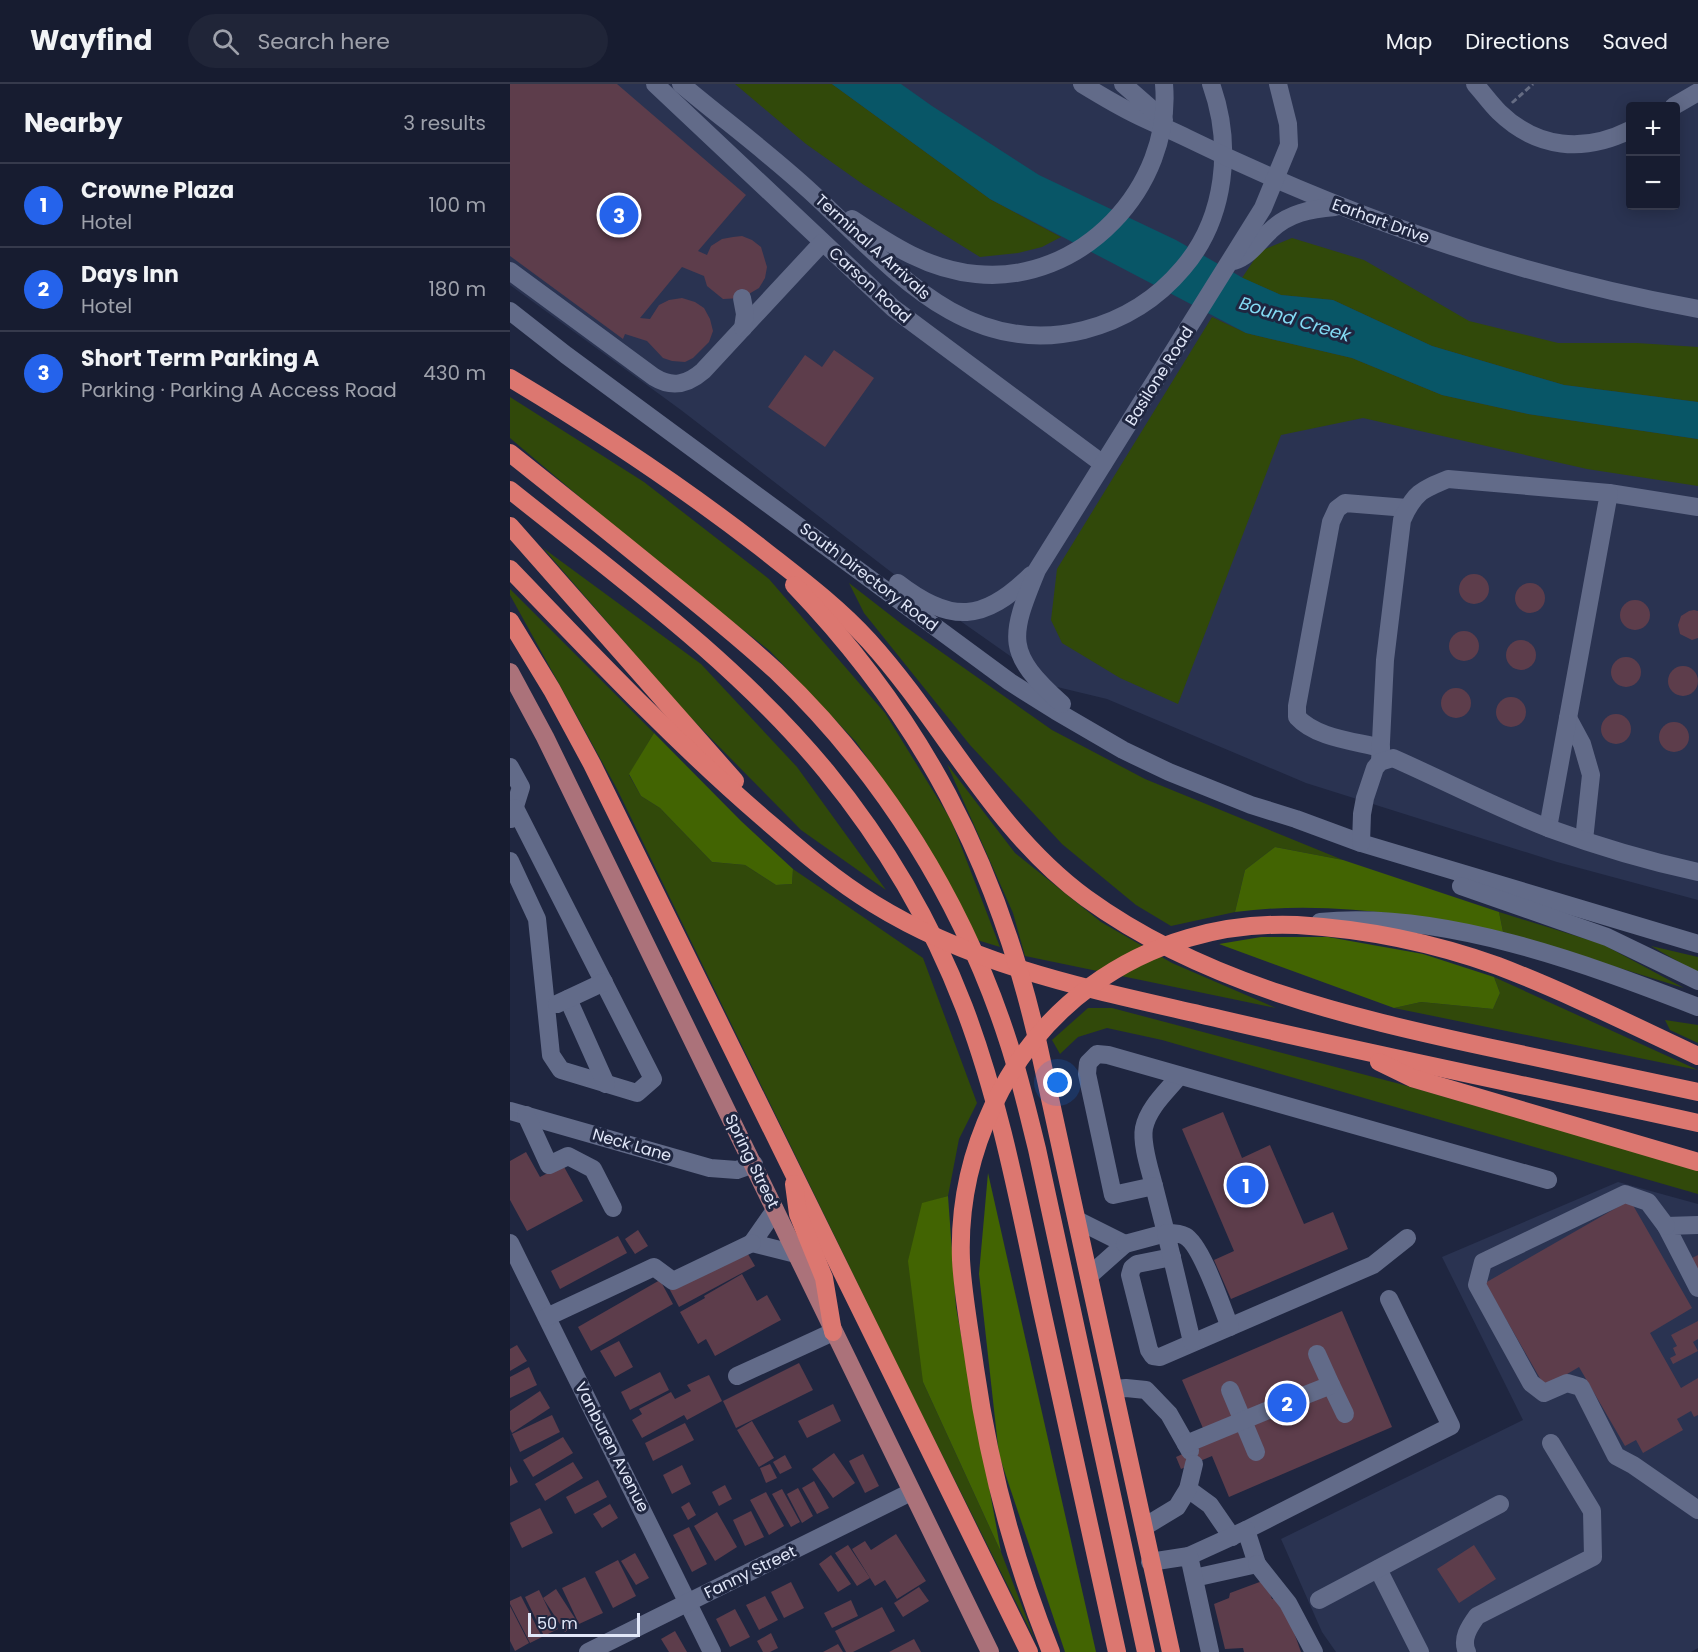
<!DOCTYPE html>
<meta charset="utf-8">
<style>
:root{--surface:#171c30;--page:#202538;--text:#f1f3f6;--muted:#9ea1ab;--line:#363a4c;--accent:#2563eb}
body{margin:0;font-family:Poppins,sans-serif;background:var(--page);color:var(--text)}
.controls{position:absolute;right:18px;top:18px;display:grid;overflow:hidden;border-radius:6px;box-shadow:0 3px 15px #0003}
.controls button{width:54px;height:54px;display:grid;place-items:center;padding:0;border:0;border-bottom:2px solid var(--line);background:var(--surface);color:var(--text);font:30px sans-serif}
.scale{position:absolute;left:18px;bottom:15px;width:112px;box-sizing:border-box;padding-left:6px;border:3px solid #e1e7f8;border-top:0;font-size:16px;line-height:21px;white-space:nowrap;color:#e1e7f8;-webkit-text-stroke:4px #1f2640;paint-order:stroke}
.you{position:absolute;left:548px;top:999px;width:21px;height:21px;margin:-15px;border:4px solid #fff;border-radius:50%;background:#1a73e8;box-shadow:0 0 0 9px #1a73e833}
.badge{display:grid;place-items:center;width:39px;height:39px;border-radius:50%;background:var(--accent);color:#fff;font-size:20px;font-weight:700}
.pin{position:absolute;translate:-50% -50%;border:3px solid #fff;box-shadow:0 2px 6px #0006}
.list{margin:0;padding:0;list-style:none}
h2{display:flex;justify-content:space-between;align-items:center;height:78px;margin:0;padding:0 24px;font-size:26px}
h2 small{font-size:20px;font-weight:400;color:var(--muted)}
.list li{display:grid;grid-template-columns:39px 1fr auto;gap:18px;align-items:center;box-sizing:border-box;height:84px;padding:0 24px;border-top:2px solid var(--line)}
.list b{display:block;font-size:22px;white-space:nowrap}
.list p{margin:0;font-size:20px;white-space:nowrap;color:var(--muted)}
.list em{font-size:20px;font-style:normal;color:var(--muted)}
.icon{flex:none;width:33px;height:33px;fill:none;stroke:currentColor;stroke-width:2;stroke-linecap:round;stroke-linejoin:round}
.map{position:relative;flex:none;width:1188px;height:1568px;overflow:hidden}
header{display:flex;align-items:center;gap:36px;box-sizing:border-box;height:84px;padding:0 30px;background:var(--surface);border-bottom:2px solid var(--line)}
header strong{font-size:28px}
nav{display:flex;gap:33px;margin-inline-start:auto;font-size:21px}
.search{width:420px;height:54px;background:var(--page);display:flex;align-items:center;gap:15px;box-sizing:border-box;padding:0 21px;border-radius:33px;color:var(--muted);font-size:22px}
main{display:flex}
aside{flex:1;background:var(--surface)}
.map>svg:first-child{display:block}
</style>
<header>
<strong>Wayfind</strong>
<div class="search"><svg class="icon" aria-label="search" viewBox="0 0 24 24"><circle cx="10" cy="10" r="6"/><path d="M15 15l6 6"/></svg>Search here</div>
<nav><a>Map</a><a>Directions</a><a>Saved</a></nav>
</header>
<main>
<aside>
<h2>Nearby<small>3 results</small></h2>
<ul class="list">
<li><span class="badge">1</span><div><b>Crowne Plaza</b><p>Hotel</p></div><em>100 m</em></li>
<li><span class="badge">2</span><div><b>Days Inn</b><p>Hotel</p></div><em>180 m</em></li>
<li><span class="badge">3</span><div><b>Short Term Parking A</b><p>Parking · Parking A Access Road</p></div><em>430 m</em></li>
</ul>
</aside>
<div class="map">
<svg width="1188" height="1568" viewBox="0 0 1188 1568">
<rect width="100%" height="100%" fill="#1f2640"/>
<g fill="#2a3351" fill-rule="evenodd">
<path d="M0,0h1188v816l-141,-38 -251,-79 -199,-84 -54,-13 -158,-111 -214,-165 -171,-125zM1120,22h46v100h-46z"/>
<path d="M1108,1098l80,22v444l-7,4h-355l-14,-20 -41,-93 242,-119 -81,-163z"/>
</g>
<g fill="#31490a">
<path d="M225,0h97l158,115 71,38 -19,10 -24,6 -38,4 -116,-72 -58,-41z"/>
<path d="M782,154l72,22 105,61 89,22h79l61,4v55l-134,-17 -132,-39 -99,-46 -52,-5 -39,-17 18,-27z"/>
<path d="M702,233l34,16 106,25 90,37 86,19 170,25v47l-111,-17 -224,-51 -82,17 -103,269 -58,-26 -58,-35 -11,-23 6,-51z"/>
<path d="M0,313l134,85 125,97 116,134 66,107 49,127 -23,-7 -53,-101 -68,-97 -86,-91 -109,-85 -151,-128z"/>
<path d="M33,464l158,116 96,103 89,123 -85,-60 -117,-119z"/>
<path d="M339,499l54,42 149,105 93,49 198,81 -68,-13 -30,23 -10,42 -64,14 -35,-21 -74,-61 -92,-99 -106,-132z"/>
<path d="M0,505l144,144 -25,42 12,21 19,12 52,54 33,3 31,20 16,-1 1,-15 130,89 54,145 -18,36 -11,57 -26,8 1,178 78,170 34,88 -129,-257 -289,-594 -107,-194z"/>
<path d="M437,680l68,89 86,69 71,41 104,45 -251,-52 -12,-43z"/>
<path d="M989,828l103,32 82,44 -181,-56z"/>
<path d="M1141,862l47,11v16z"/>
<path d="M984,893l204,93 -304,-62 27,-6 72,7 7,-16z"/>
<path d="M578,924h24l288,76 298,86v24l-536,-154 -55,-12 -29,9 -18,17 -8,-14z"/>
<path d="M1155,936l33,5v18l-28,-13z"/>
</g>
<g fill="#426402">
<path d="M144,649l87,88 52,48 -1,15 -16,1 -31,-20 -33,-3 -52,-54 -19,-12 -12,-22z"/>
<path d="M765,763l68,13 156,52 4,20c-89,-17 -178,-32 -268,-20l10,-42z"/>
<path d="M751,853h67l95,17 71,23 6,16 -7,16 -72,-7 -27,6 -175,-64z"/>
<path d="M478,1089l108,479h-31l-66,-197 -20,-181z"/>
<path d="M438,1112l8,111 45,245 -78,-170 -15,-121 14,-58z"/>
</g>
<path fill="#085667" d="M322,0h69l31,22 107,69 137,65 67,38 38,17 52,5 99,46 132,39 134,17v37l-170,-25 -86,-19 -90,-37 -106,-25 -256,-134z"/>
<g fill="#5d3d4b">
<path d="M0,0h107l129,111 -48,56 9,4 4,-9 11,-7 11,-2 9,-1 10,4 9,7 6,20 -2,11 -6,10 -17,10 -19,1 -16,-13 -3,-10 -22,-9 -42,51 10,1 9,-14 10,-5 13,-2 13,4 9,6 6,11 3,12 -4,11 -16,16 -8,4 -13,-1 -9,-3 -16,-17 -22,-7 -2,5 -113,-83z"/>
<path d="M324,266l40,28 -49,69 -57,-40 37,-52 17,12z"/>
<circle cx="964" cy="505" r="15"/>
<circle cx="1020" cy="514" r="15"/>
<circle cx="1125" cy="531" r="15"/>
<path d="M1184,526l4,1v27l-6,2 -12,-6 -2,-9 3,-9 8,-5z"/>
<circle cx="954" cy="562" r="15"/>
<circle cx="1011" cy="571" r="15"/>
<circle cx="1116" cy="588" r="15"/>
<circle cx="1173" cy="597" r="15"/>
<circle cx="946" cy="619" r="15"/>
<circle cx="1001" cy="628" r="15"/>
<circle cx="1106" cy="645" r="15"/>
<circle cx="1164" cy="653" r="15"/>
<path d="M713,1028l19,46 28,-13 34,79 29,-12 15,37 -117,50 -17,-39 20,-9 -52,-122z"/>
<path d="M16,1068l14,25 23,-12 20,36 -56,30 -17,-31v-39z"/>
<path d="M1120,1116l62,108 -42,25 31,55 17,-10v37l-4,2 -3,-6 -14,8 6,11 -40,23 -7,-13 -11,6 -46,-79 -34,20 -60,-104z"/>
<path d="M128,1146l10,16 -13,8 -10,-15z"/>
<path d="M108,1152l9,17 -67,36 -9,-18z"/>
<path d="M235,1165l10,17 -76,41 -9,-17z"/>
<path d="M1188,1171v19l-8,-15z"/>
<path d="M232,1190l15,27 10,-6 14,25 -66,36 -9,-17 -8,5 -18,-32 25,-14 -1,-2z"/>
<path d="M150,1196l13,24 -82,47 -13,-24z"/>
<path d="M832,1227l50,116 -163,70 -17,-41 -31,13 -5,-12 33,-15 -27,-62z"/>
<path d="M1188,1237v18l-5,3 5,9 -25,13 -3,-6 6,-3 -3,-7 4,-2 -6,-11z"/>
<path d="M109,1257l14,26 -18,10 -15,-26z"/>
<path d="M7,1261l10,16 -17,10v-22z"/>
<path d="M289,1279l14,27 -77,38 -13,-27z"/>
<path d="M19,1283l8,18 -27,13v-21z"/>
<path d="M150,1288l9,18 -39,20 -9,-18z"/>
<path d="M199,1291l13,26 -35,19 -3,-5 -42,23 -10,-18 10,-6 -3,-5 32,-17 4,7 16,-8 -4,-6z"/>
<path d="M30,1307l10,17 -38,25 -2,-4v-18z"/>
<path d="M323,1320l8,17 -34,17 -9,-17z"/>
<path d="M42,1331l8,17 -40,20 -8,-18z"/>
<path d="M242,1337l22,37 -15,9 -22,-37z"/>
<path d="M175,1339l9,17 -41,21 -8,-18z"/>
<path d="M53,1353l10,16 -40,24 -10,-17z"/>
<path d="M324,1369l21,30 -22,15 -21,-29z"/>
<path d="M353,1370l16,32 -14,7 -16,-32z"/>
<path d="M275,1371l7,13 -12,6 -7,-12z"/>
<path d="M63,1378l10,16 -38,23 -10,-17z"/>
<path d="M260,1380l7,14 -11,5 -6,-15z"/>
<path d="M172,1381l9,19 -19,10 -9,-19z"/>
<path d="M0,1382l8,16 -8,4z"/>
<path d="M88,1396l9,17 -32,17 -9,-17z"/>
<path d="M304,1397l15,27 -12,6 -15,-26z"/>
<path d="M215,1401l7,14 -13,7 -7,-14z"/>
<path d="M288,1404l15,28 -11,7 -15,-29z"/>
<path d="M272,1405l18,33 -9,5 -19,-33z"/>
<path d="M256,1408l18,34 -15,9 -19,-35z"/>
<path d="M179,1418l7,13 -8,5 -7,-13z"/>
<path d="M100,1420l8,14 -16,10 -9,-14z"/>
<path d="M30,1424l13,25 -31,15 -12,-25z"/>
<path d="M241,1427l13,26 -19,9 -12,-26z"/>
<path d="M207,1428l20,35 -22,14 -21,-35z"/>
<path d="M179,1443l18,37 -15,8 -19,-37z"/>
<path d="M386,1450l30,47 -29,18 -12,-19 -10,6 -23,-37 13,-8 6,9z"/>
<path d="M338,1461l22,33 -13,8 -22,-33z"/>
<path d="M964,1461l22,34 -37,24 -22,-34z"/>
<path d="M125,1469l14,25 -13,7 -15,-24z"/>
<path d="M321,1471l20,29 -13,8 -19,-28z"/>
<path d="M108,1476l18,36 -23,12 -18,-36z"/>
<path d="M75,1493l18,36 -24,11 -17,-36z"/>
<path d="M755,1496l7,19 9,-3 20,56h-57l-1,-4 -18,1 -11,-45 15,-6 1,-5z"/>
<path d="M281,1498l13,26 -20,10 -13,-26z"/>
<path d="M409,1503l10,14 -26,16 -9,-14z"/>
<path d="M46,1505l22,34 -13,9 -22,-34z"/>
<path d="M29,1506l19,39 -14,7 -19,-39z"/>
<path d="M11,1512l21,41 -12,6 -20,-39v-3z"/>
<path d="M255,1512l13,24 -19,10 -13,-25z"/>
<path d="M341,1516l7,16 -26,12 -8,-15z"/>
<path d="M0,1522l19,37 -14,8 -5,-10z"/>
<path d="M372,1523l13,24 -42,21h-7l-11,-21z"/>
<path d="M225,1525l15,28 -20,10 -14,-28z"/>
<path d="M165,1547l12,21h-18l-8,-13z"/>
<path d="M261,1549l7,15 -8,4h-7l-6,-11z"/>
<path d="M404,1555l7,13h-32z"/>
<path d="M328,1560l5,8h-20z"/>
</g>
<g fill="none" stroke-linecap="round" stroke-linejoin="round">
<path stroke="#3c435c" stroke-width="18" stroke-dasharray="18 9" stroke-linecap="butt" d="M756,1327l37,-15"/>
<path stroke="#656c83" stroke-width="3" stroke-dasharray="6 3" stroke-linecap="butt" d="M1002,17l1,1 20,-18"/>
<g stroke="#626b89" stroke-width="18">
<path d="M145,0l238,224 210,156"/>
<path d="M171,0c43,36 89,70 130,108 78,72 153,168 273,138 39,-10 73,-31 99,-62 43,-50 50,-123 28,-184"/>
<path d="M572,0c18,11 36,22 55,31 16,8 34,15 50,23 163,80 332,138 511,171"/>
<path d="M613,0l41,36"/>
<path d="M965,0c8,9 15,19 24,28 38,37 85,41 131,18"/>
<path d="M1164,22l24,-14"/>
<path d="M342,135c39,26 77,51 124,55 105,11 197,-87 188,-190"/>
<path d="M724,177c16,-5 24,-19 36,-30 18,-18 41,-22 65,-24"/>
<path d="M0,187l144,106c18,11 33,8 49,-6l119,-128"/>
<path d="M232,214l3,16 -2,14"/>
<path d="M0,227l56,44 444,327 46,29 67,39 46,22 82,33 45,14 65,24 337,101"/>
<path d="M1099,409l89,14"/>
<path d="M388,499c53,41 86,39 133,-8"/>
<path d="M552,620c-57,-51 -53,-66 -25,-134l226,-362 26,-63 -1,-21 -10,-40"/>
<path d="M1058,634l14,26 9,31 -7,65"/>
<path d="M871,664c-27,-7 -65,-10 -84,-31v-11l34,-184 6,-13 8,-6 62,5"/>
<path d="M870,678l5,-102 17,-140c12,-27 19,-30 46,-41l161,14 -61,335"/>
<path d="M0,683l11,20 -10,32"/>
<path d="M851,759l1,-29 3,-16 10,-30 5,-6 13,-4c52,23 102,49 155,70 49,18 99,33 150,44"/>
<path d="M0,777l27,58 14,136 10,15 76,23 16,-14 -138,-271"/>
<path d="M951,802l146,51 91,44"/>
<path d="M810,838c122,-12 265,41 378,85"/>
<path d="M58,915l38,85"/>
<path d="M47,920l47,-22"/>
<path d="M0,1027l200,57 27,2 17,-6"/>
<path d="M16,1031l23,50 19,-9 25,13 20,39"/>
<path d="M644,1102c-4,-16 -13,-42 -10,-58 4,-19 20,-34 32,-48l1,-5"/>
<path d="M265,1126l-23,33 44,11"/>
<path d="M567,1136l48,24 -36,32"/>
<path d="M1188,1141l-32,1 32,62"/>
<path d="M1156,1142l-18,-24 -23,-8 -142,68 -6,23 54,98 13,10 23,-10 14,4 35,69 17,9 65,45"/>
<path d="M0,1159l202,409"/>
<path d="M615,1160l41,-11 -12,-47 -41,9 -26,-121 1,-11 9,-9 11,1 440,125"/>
<path d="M662,1173l-35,7 -5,4 -2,7 19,75 4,6 7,1 213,-92 34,-27"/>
<path d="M37,1233l107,-50 19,14 79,-38"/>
<path d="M682,1258l-26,-109c6,0 14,0 19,3 17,9 37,72 45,91"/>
<path d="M227,1292l96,-44"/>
<path d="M821,1301l14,29"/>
<path d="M604,1305l12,-1 20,2 23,24 21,37"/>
<path d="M720,1306l26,62"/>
<path d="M793,1312l28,-11 -14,-31"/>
<path d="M676,1360l80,-33"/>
<path d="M678,1405l22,16 22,32"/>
<path d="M634,1443l33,-20 11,-18 6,-25"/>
<path d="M736,1446l205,-104 -62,-127"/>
<path d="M679,1472l57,-26 11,34 -63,14"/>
<path d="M640,1478l39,-6 21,96"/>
<path d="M747,1480l31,39 26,49"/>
<path d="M868,1485l42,83"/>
<path d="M809,1516l181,-96"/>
<path d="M78,1568l323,-160"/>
<path d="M957,1568c-6,-13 2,-25 10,-36l116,-59 -1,-46 -41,-68"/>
</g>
<path stroke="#ab727a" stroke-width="18" d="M0,588l35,65c149,304 295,610 445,915"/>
<g stroke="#dc7770" stroke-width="18">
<path d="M0,294c87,52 170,107 250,169 38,30 76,58 109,94 76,84 124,189 217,257 117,85 262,119 401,149 70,15 141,30 211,45"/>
<path d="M0,369c49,39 99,79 148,119 40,32 80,64 118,99 107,102 188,232 233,373 11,34 19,69 28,105l109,503"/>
<path d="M0,406c110,88 226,172 316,281 58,71 105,150 138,236 37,97 56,202 78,304 25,114 50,227 75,341"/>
<path d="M0,442l225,255"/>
<path d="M0,485c82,85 163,171 252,248 36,31 71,62 112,87 107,66 226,87 346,115 159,37 319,69 478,104"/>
<path d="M284,501c127,132 202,276 243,454l134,613"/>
<path d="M0,537l42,69 40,74 437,888"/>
<path d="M869,978l33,16 286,84"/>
<path d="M284,1100l4,30 26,64 9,54"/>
<path d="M541,1568c-37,-92 -62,-186 -76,-284 -5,-36 -12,-72 -14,-108 -4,-105 45,-212 130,-274 60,-44 132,-64 206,-61 68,4 137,18 201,41 68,26 134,59 200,90"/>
</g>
</g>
<g text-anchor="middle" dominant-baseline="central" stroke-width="6" stroke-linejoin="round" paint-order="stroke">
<g font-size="16" fill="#e1e7f8" stroke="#1f2640">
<text transform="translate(871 137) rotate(20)">Earhart Drive</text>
<text transform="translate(363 163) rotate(42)">Terminal A Arrivals</text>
<text transform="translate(360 201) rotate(42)">Carson Road</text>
<text transform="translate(649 292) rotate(-58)">Basilone Road</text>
<text transform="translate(359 493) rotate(37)">South Directory Road</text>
<text transform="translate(122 1061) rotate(16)">Neck Lane</text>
<text transform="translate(242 1077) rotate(64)">Spring Street</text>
<text transform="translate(102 1363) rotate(63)">Vanburen Avenue</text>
<text transform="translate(240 1488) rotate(-26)">Fanny Street</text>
</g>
<g font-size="18" font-style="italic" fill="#83daf3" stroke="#1f2640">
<text transform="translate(785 235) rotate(17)">Bound Creek</text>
</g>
</g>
</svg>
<div class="controls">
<button>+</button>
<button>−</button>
</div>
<div class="scale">50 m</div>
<div class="you"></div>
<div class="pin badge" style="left:736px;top:1101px">1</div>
<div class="pin badge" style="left:777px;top:1319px">2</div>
<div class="pin badge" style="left:109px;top:131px">3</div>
</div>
</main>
